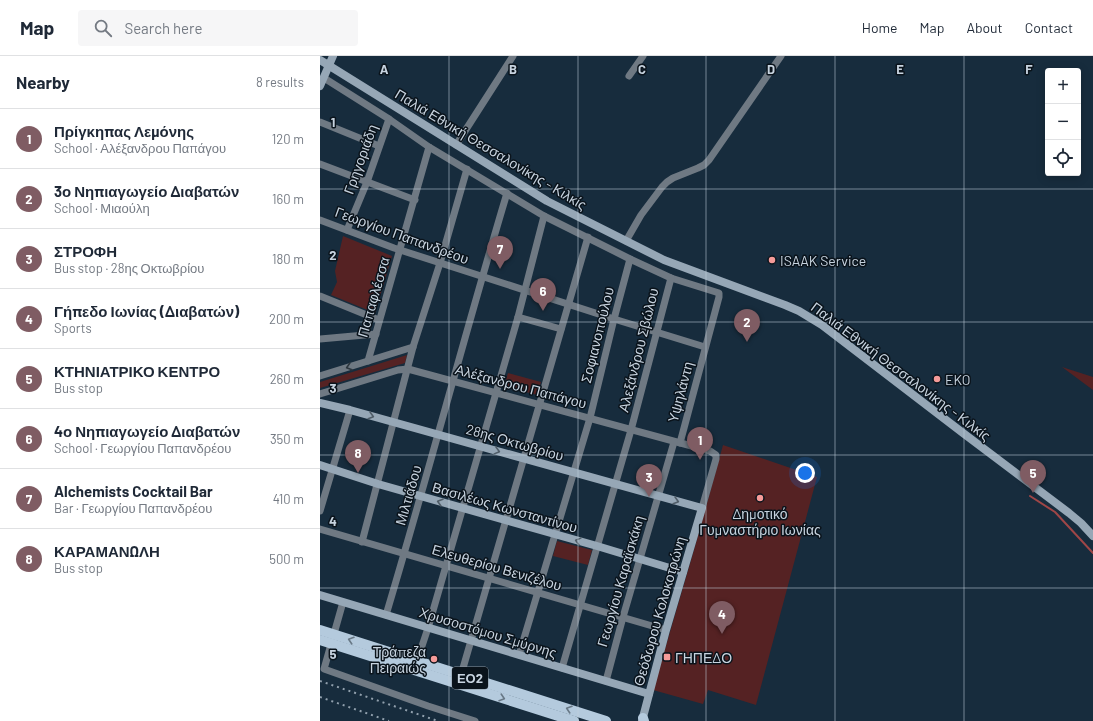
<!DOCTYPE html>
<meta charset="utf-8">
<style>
:root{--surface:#fff;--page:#f6f6f7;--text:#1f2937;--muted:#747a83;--line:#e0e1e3;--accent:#7f5c63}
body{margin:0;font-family:Barlow,sans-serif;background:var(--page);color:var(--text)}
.controls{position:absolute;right:12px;top:12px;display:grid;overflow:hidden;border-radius:4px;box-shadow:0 2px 10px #0003}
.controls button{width:36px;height:36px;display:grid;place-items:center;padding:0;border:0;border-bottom:1px solid var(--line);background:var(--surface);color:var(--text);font:20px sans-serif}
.you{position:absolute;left:485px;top:417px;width:14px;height:14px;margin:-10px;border:3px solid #fff;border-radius:50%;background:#1a73e8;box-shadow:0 0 0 6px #1a73e833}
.badge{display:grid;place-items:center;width:26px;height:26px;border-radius:50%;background:var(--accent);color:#fff;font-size:13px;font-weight:700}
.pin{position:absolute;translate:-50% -33px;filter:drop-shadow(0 1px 2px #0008)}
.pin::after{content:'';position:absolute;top:21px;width:14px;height:12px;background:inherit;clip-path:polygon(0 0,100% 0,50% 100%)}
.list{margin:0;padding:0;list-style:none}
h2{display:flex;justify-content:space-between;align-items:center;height:52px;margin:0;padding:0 16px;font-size:17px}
h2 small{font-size:13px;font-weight:400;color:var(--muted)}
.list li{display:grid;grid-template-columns:26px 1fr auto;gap:12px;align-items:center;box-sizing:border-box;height:60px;padding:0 16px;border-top:1px solid var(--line)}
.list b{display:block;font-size:15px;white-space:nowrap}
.list p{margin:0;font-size:13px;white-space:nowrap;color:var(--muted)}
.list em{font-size:13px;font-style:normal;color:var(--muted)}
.icon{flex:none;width:22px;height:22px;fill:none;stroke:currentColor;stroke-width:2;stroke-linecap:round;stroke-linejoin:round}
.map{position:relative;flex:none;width:773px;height:665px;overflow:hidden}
header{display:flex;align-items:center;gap:24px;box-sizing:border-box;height:56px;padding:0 20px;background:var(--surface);border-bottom:1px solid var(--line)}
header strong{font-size:19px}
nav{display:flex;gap:22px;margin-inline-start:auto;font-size:14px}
.search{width:280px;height:36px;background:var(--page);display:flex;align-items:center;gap:10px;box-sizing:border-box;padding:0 14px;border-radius:4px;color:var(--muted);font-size:15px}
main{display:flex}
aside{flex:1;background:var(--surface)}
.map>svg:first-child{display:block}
</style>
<header>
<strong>Map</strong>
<div class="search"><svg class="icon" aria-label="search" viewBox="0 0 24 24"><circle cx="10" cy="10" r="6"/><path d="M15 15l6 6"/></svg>Search here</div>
<nav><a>Home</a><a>Map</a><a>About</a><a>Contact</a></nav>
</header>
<main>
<aside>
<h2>Nearby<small>8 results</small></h2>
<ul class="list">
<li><span class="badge">1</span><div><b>Πρίγκηπας Λεμόνης</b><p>School · Αλέξανδρου Παπάγου</p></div><em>120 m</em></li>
<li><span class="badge">2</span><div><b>3ο Νηπιαγωγείο Διαβατών</b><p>School · Μιαούλη</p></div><em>160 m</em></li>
<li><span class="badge">3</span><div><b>ΣΤΡΟΦΗ</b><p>Bus stop · 28ης Οκτωβρίου</p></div><em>180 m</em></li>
<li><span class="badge">4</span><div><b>Γήπεδο Ιωνίας (Διαβατών)</b><p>Sports</p></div><em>200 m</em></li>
<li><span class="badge">5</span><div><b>ΚΤΗΝΙΑΤΡΙΚΟ ΚΕΝΤΡΟ</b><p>Bus stop</p></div><em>260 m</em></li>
<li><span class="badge">6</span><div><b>4ο Νηπιαγωγείο Διαβατών</b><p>School · Γεωργίου Παπανδρέου</p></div><em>350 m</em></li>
<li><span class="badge">7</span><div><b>Alchemists Cocktail Bar</b><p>Bar · Γεωργίου Παπανδρέου</p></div><em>410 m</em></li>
<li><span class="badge">8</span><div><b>ΚΑΡΑΜΑΝΩΛΗ</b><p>Bus stop</p></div><em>500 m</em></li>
</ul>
</aside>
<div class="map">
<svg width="773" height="665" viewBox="0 0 773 665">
<rect width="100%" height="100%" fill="#172c3d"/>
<g fill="#552223">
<path d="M23,180l49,20 -17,57 -44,-18 6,-13 -2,-11z"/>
<path d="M87,299l-2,8 -85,25v-6z"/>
<path d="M742,311l31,10v13z"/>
<path d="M188,317l33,9 -4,13 -33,-9z"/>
<path d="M403,389l94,32 -61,228 -48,-15 -5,14 -50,-14 41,-140z"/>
<path d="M237,485l35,9 -4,15 -35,-9z"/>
</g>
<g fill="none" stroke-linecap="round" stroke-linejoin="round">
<path stroke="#9f4647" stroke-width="2" d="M710,440l25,16 38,41"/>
<g stroke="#6f7983" stroke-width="7">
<path d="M309,20l14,-20"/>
<path d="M4,22l65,41 40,28 115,69 86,43 41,19 48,15v4l-39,146"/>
<path d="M0,66l59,24"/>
<path d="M136,89l57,-89"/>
<path d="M0,108l95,36"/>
<path d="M0,164l74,28 220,71 91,28"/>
<path d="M27,174l20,-48 22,-63"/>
<path d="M306,185l15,-26 21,-28 5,-5 6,-4 25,-10 6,-3 5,-5 72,-104"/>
<path d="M0,240l59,24"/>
<path d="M198,261l43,12"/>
<path d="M0,283l56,-5"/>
<path d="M48,305l61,-214"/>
<path d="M0,320l93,-29"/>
<path d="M0,338l78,-24 10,-1 302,82 6,4v4l-14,49"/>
<path d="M0,455l30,-101"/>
<path d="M0,473l346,101"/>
<path d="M42,486l51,-195 27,-84 27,-94"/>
<path d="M23,546l-19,67 104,37 47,15"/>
<path d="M66,559c42,-140 79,-282 121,-422"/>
<path d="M199,599l71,-237 24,-99 16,-60"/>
<path d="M97,605l11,-33 90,-311 26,-101"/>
<path d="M242,612l69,-238 40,-152"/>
<path d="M141,619c42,-146 84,-292 127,-438"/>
<path d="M286,625l17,-64 51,-175"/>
</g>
<g stroke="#96a7b6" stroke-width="8">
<path d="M0,4l227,141 117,59 121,45 14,6 23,14 141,108 106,80 12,10 12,13"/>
<path d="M0,30l13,-30"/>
<path d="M0,347l30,7 352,98 -36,122 -24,91"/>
<path d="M0,409l58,19 219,62 86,26"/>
<path d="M0,539l329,99"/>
</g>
<g stroke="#b4cadd" stroke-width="10">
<path d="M0,574l286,91"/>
<path d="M0,584l254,81"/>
<path d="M323,662l1,3"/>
</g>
<g stroke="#91a0ad" stroke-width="2" stroke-dasharray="2 4" stroke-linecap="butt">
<path d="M0,625l118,40"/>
<path d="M0,641l69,24"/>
</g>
</g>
<defs><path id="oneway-chevron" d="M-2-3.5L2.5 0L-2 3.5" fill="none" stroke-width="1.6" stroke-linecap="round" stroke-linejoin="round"/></defs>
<use stroke="#2d373f" href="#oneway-chevron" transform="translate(29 311) rotate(163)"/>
<g stroke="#505d68">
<use href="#oneway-chevron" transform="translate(51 360) rotate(16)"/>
<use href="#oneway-chevron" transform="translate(177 395) rotate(15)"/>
<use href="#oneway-chevron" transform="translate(356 445) rotate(16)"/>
<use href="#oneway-chevron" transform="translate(120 446) rotate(-164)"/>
<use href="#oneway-chevron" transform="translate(258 485) rotate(-165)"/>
</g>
<g stroke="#687886">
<use href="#oneway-chevron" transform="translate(31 584) rotate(-162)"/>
<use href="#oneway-chevron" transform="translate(182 642) rotate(18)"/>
<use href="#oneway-chevron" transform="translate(249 653) rotate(-162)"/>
</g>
<path fill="none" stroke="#c7d3df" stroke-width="1" stroke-opacity="0.55" d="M129,0v665M258,0v665M386,0v665M515,0v665M644,0v665M0,133h773M0,266h773M0,399h773M0,532h773"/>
<g fill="#f59b99" stroke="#0a131b" stroke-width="1.5">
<circle cx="452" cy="204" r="4"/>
<circle cx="617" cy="323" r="4"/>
<circle cx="440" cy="442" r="4"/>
<rect x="343" y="597" width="8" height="8" rx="2"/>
<circle cx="114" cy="603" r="4"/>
</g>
<g text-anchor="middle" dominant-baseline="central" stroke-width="3" stroke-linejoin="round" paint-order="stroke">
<rect fill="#0a131b" stroke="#8e99a4" stroke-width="1" x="132" y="611" width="36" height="22" rx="3"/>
<g font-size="13" font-weight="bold" fill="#c7d3df">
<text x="150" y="622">ΕΟ2</text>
</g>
<g font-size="14" fill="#c7d3df" stroke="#0a131b">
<text transform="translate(171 93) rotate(31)">Παλιά Εθνική Θεσσαλονίκης - Κιλκίς</text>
<text transform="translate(40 103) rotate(-70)">Γρηγοριάδη</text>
<text transform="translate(82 179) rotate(20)">Γεωργίου Παπανδρέου</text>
<text transform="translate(53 241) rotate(-74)">Παπαφλέσσα</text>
<text transform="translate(277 279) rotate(-76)">Σοφιανοπούλου</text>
<text transform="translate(318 294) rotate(-76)">Αλεξάνδρου Σβώλου</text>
<text transform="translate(581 315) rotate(37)">Παλιά Εθνική Θεσσαλονίκης - Κιλκίς</text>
<text transform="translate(201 330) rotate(15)">Αλέξανδρου Παπάγου</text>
<text transform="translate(360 336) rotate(-75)">Υψηλάντη</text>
<text transform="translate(195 386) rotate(16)">28ης Οκτωβρίου</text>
<text transform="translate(88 439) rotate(-74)">Μιλτιάδου</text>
<text transform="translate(185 451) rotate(16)">Βασιλέως Κωνσταντίνου</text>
<text transform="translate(177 511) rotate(16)">Ελευθερίου Βενιζέλου</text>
<text transform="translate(300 525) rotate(-74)">Γεωργίου Καραϊσκάκη</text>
<text transform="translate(339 555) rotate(-74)">Θεόδωρου Κολοκοτρώνη</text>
<text transform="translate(168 576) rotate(17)">Χρυσοστόμου Σμύρνης</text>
</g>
<g font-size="14" fill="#c7d3df" stroke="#0a131b" text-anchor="start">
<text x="460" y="204">ISAAK Service</text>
<text x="625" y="323">EKO</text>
<text x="440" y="457" text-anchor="middle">Δημοτικό<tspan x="440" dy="16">Γυμναστήριο Ιωνίας</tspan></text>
<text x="106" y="595" text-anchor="end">Τράπεζα<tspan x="106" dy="16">Πειραιώς</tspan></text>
<text x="355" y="601">ΓΗΠΕΔΟ</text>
</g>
</g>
<g font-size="13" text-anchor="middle" font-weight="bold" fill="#c7d3df" stroke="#0a131b" stroke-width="3" stroke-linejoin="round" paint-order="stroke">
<text x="64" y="18">A</text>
<text x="193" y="18">B</text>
<text x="322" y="18">C</text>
<text x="451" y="18">D</text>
<text x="580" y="18">E</text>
<text x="709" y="18">F</text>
<text x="13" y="71">1</text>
<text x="13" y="204">2</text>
<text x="13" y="337">3</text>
<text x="13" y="470">4</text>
<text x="13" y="603">5</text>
</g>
</svg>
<div class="controls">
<button>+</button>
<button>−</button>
<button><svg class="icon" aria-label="locate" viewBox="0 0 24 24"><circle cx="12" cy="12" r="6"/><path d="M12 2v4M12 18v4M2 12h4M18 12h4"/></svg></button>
</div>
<div class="you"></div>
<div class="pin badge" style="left:380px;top:404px">1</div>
<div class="pin badge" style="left:427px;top:286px">2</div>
<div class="pin badge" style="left:329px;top:441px">3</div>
<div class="pin badge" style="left:402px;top:578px">4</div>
<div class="pin badge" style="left:713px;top:437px">5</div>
<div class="pin badge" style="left:223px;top:255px">6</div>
<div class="pin badge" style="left:180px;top:213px">7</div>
<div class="pin badge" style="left:38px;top:417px">8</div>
</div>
</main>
